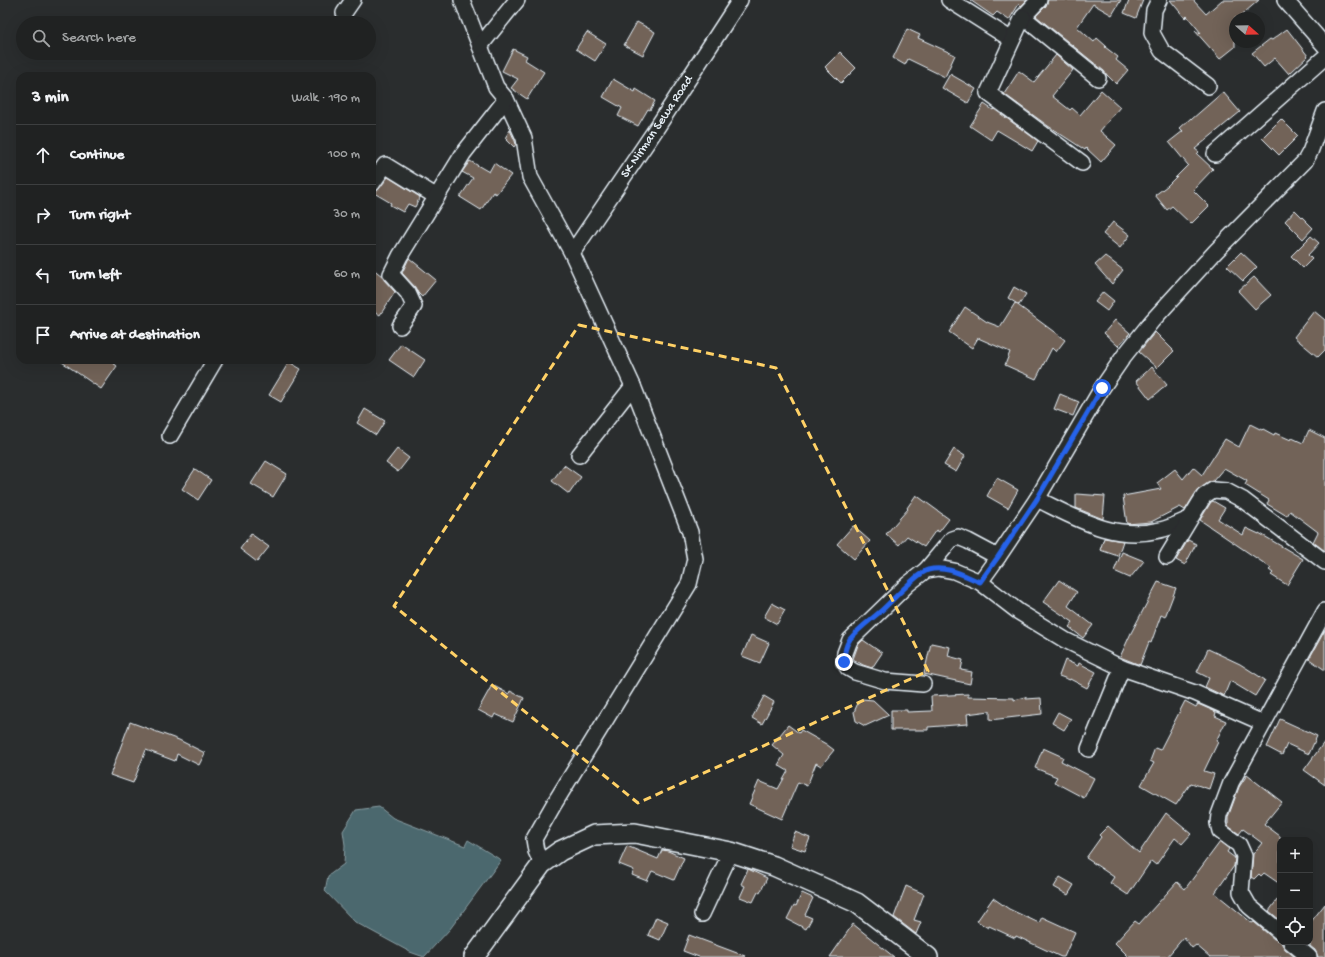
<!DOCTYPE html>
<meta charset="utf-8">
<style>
:root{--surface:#202222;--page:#2d2f2f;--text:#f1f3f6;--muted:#a2a4a5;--line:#3d3f40}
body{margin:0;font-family:"Gochi Hand",sans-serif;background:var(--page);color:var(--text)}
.controls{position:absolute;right:12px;bottom:12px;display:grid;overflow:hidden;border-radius:8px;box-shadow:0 4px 16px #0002}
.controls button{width:36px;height:36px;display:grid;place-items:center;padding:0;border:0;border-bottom:1px solid var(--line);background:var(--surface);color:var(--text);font:20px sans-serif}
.compass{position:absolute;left:1229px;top:12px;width:36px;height:36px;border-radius:50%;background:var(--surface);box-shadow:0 4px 16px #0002;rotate:110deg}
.stop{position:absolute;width:12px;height:12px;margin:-9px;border:3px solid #2563eb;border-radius:50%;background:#fff}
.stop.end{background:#2563eb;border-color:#fff;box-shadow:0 1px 4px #0008}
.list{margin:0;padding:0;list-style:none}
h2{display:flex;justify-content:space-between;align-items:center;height:52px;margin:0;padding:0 16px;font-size:17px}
h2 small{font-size:13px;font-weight:400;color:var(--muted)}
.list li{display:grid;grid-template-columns:26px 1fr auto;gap:12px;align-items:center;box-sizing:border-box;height:60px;padding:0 16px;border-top:1px solid var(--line)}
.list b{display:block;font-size:15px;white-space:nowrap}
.list em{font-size:13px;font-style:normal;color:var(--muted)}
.icon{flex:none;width:22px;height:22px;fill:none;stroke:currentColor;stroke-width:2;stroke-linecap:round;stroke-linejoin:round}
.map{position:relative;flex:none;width:1325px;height:957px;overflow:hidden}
.search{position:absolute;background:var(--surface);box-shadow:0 4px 16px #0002;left:16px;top:16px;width:360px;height:44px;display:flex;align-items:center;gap:10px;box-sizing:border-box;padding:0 14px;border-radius:22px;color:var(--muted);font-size:15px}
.panel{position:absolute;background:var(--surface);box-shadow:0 4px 16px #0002;left:16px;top:72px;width:360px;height:292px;border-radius:12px}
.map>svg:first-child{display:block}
</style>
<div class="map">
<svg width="1325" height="957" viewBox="0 0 1325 957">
<rect width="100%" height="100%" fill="#2a2d2e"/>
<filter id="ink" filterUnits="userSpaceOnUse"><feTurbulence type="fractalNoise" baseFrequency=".025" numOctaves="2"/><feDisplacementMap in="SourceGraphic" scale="8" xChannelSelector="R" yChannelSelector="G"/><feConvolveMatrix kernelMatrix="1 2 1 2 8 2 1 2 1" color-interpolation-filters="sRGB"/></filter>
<g filter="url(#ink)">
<path fill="#4b686e" stroke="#8a9fa5" d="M379,807l14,11 72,28 3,-6 33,20 -51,69 -26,28 -14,-5 -55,-30 -30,-31 3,-15 16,-12 1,-19 -2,-14 13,-21z"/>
<g fill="#726359" stroke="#e8f1f8">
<path d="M970,0h57l-6,6 -2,-2 -10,16 -12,-8 -4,4z"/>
<path d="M1048,0h73l-9,15 -19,-11 -16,23 17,15 3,-4 9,8 -1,1 13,10 -2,3 12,10 -12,14 -9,-9 -3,-4 -68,-55 10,-10z"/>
<path d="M1129,0h14l-7,18 -12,-5z"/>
<path d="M1170,0h23l13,14 16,-14h37l-21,18h-3v29l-15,12 -25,-28 6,2 -14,-17 -2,2z"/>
<path d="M637,22l18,10 -12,23 -19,-10z"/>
<path d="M907,29l13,6 -2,3 37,17 -10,22 -37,-18 -3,6 -12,-7z"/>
<path d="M1287,29l21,27 -19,18 -14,-16 -11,9 -12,-14 18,-14 2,1z"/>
<path d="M587,32l19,12 -11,17 -19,-12z"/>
<path d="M513,49l14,7 -2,4 19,12 -17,27 -16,-11 7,-9 -16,-8z"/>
<path d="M840,52l16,16 -15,15 -16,-16z"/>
<path d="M1056,55l17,15 -21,26 18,14 2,-2 8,7 21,-25 19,17 -20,24 16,14 -15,17 -15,-14 -1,2 -37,-24 -44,-32 15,-23 15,11z"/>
<path d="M950,74l26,15 -8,14 -26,-15z"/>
<path d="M613,79l22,13 1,-3 19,12 -5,9 -2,-1 -10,17 -20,-10 4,-8 -19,-11z"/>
<path d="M1223,92l17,20 -45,37 4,3 -2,2 16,15 -20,21 16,16 -18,18 -19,-18 -5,4 -12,-15 12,-9 21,-21 -19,-23 14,-11 -3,-3 11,-10 1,1z"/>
<path d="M984,104l9,6 1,-1 44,32 -6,10 -35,-21 -6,10 -21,-14z"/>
<path d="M1281,119l17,17 -19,19 -17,-17z"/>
<path d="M510,130l5,11 1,3 -2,3 -9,-9z"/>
<path d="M470,161l19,11 5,-9 17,12 -15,19 -3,-2 -12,18 -21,-13 13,-19 -11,-6z"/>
<path d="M388,177l32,20 -5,10 -7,-3 -5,8 -13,-7 1,-2 -17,-10 5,-4z"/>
<path d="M1295,210l18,18 -10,11 -18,-18z"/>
<path d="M1113,222l17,13 -10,13 -17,-14z"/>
<path d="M1311,236l8,7 -11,12 4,4 -9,9 -12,-12z"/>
<path d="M1241,252l16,15 -14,14 -16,-15z"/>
<path d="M1105,256l18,14 -11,14 -17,-19z"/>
<path d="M409,258l27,22 -14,17 -4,-4 -3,-6 -13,-14z"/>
<path d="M372,268l10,8 2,4 11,12 -15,23 -8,-5z"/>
<path d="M1254,277l17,18 -16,14 -17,-18z"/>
<path d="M1014,287l12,7 -7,11 -11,-7z"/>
<path d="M1103,292l11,9 -7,10 -12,-9z"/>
<path d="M1015,303l50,37 -9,12 -4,-4 -16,31 -31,-14 5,-13 -32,-14 -6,10 -23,-16 16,-25 22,15 13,5z"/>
<path d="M1314,311l11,9v30l-7,7 -24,-20z"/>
<path d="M1115,320l15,13 -12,13 -14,-13z"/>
<path d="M1155,332l19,19 -17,17 -18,-16z"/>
<path d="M401,344l24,16 -11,17 -25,-17z"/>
<path d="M59,360h50l8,6 -16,23z"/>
<path d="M289,362l12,7 -20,33 -12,-7z"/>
<path d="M1152,367l15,18 -17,14 -14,-18z"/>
<path d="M1060,394l19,8 -6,14 -19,-7z"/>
<path d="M365,409l20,12 -9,14 -19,-12z"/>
<path d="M1250,424l12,6 1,-1 11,6 1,-2 16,7 1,-2 11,5 6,-13 16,8v113l-12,-9 5,-10 -28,-21 -3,5 -20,-12 2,-4 -24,-15 2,-4 -23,-13 -11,13 -5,2 -11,8 -12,19 -5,-3 -29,15 -24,2 -4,-28 38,-7 -4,-6 18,-14 8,10 10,-12 9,8 23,-36 14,8z"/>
<path d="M397,449l12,9 -11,14 -12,-9z"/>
<path d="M954,449l11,7 -9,16 -12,-7z"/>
<path d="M266,461l21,13 -14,23 -22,-13z"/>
<path d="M564,465l17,12 -12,17 -17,-13z"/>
<path d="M195,469l16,11 -13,20 -16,-11z"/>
<path d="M997,478l21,12 -10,18 -21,-12z"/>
<path d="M1076,494l29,2 -2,23 -27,-11z"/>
<path d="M916,495l33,24 -10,13 -3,-2 -12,17 -17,-11 -8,9 -13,-11 22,-25 -1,-1z"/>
<path d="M1213,501l12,7 -7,11 25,16 3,-7 13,6v-1l44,26 -16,26 -16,-10 2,-2 -4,-3 2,-2 -71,-48 11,-18z"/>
<path d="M853,526l17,15 -16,18 -17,-15z"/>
<path d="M251,534l18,13 -12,15 -17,-13z"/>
<path d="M1104,538l19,3 -5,15 -18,-6z"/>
<path d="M1188,540l8,4 -11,21 -9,-5z"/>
<path d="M1122,552l22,9 -14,17 -16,-7z"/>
<path d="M1059,580l18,12 -9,14 25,19 -10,13 -14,-11 4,-5 -30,-20z"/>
<path d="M1158,582l18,6 -11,29 -4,-2 -10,28 -2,-1 -9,23 -20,-8 11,-24z"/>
<path d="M772,603l13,7 -8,14 -13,-7z"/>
<path d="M1325,630v40l-16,-11z"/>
<path d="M751,635l18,8 -9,20 -18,-7z"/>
<path d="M863,640l19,13 -10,15 -9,-3 -10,-6 5,-14z"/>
<path d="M931,643l19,4 -2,9 15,4 -2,10 11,2 -2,12 -46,-10z"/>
<path d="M1208,649l32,15 25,16 -10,16 -25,-15 -6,15 -19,-9 4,-9 -12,-6z"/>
<path d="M1065,660l13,6 1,-3 17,9 -9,16 -17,-9v1l-11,-4z"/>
<path d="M492,685l17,9 1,-3 14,7 -11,24 -18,-8 -2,4 -15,-8z"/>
<path d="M968,694v3l46,1v2l12,-3v2l15,-1 1,16 -52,6v-9l-23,3 1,10 -40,3v3h-37v-20h16v2l25,-1 -1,-15z"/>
<path d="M764,696l10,6 -12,22 -10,-6z"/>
<path d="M862,699l11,1 16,15 -24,11 -9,-5 -2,-9 4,-9z"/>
<path d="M1185,701l11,6 2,-3 18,8 -1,4 11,5 -10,20 2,1 -14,29 10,3 -5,15 -18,-6 -15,22 -35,-20 13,-22 -4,-2 5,-13 5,2z"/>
<path d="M1058,712l13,7 -7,11 -12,-7z"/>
<path d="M1280,719l37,17 -8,18 -22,-10 -5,11 -15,-8z"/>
<path d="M130,722l49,18 26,13 -6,12 -22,-11 -2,7 -29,-11 -13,33 -23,-8z"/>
<path d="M788,725l11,8 2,-3 25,14 8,6 -13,16 -5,-3 -9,23 -9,-4 -16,37 -33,-15 10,-23 19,8 10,-18 -10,-6 6,-10 -12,-10z"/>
<path d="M1325,741v44l-21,-15z"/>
<path d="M1043,748l20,9 -2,4 33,17 -10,20 -30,-16 3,-5 -22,-9z"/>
<path d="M1247,775l35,27 -18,22 16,12v48l-16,-11 -3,3 -2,-2 -5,5 -3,-2 2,-23 9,-11 -19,-14 -4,5 -11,-8v-9l11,-30z"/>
<path d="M1166,813l25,21 -9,10 -7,-6 -19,27 -5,-4 -23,34 -18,-12 4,-6 -28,-19 15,-21 -2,-2 9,-9 31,27z"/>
<path d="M795,832l15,6 -5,13 -15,-5z"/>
<path d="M1220,842l9,7 -2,3 8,6 -1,8 -19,27 37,30 2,-1 20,17 6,2 5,8 10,8h-85l-14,-12 -4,3 -8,-11 -17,20h-38l-14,-14 20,-22 4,3 38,-42 8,7z"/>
<path d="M627,846l31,13 4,-9 6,1 16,7 -10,22 -22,-9 -5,10 -15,-6 2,-5 -15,-6z"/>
<path d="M748,869l19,9 -7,15 -2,-1 -5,10 -13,-5 5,-11 -4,-2z"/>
<path d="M1060,877l14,8 -6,10 -14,-8z"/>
<path d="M906,886l18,8 -10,26 7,2 -5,12 -22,-17z"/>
<path d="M802,893l11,5 -8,17 7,3 -6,11 -19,-10 7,-14 2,1z"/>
<path d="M1280,896v24l-11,-9z"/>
<path d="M993,898l16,11 30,14 3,-6 33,15 -11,25h-3l-45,-21 -1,2 -26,-12 -1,2 -11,-7z"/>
<path d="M1325,904v53h-7l-3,-7 -5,-4v-23z"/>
<path d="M656,917l12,5 -8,18 -12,-5z"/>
<path d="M853,924l41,33h-64z"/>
<path d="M689,935l56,21v1h-46l-16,-6z"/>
</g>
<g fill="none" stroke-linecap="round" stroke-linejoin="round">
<g stroke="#e8f1f8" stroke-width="18">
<g id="minor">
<path d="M462,0l34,87 10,12 18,39 6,39 42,76 61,133 57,146 5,27 -6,25 -135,220 -20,35 2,12 6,13"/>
<path d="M949,0l63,40"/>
<path d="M1039,0l-16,17 75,61"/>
<path d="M1159,0l-5,10 -2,23 10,18 46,35"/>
<path d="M1285,0l40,46"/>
<path d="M344,13l9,-13"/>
<path d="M1023,17l-35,76 94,70"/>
<path d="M480,46l37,-46"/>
<path d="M1215,154l110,-97"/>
<path d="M372,184l13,-19 52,32"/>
<path id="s1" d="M572,253l82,-121 86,-132"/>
<path d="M400,326l14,-20 -6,-13 -17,-19 9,-18 63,-102 43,-55"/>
<path d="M170,436l45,-76"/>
<path d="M579,455l54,-69"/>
<path d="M1037,499c41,20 76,42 123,31 10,-2 20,-7 29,-11"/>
<path d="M1167,557l32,-53 5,-8 9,-6 13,1 17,9 82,62"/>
<path d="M926,570l26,-31 6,-2 10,4 30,16"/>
<path d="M980,582l39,30 46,28 57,28 73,25 68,30"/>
<path d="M923,684l-38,-3 -30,-9 -7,-4 -4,-6 1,-9 5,-13 58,-56 18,-14 12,-2 16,3 26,11 18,-25 39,-58 65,-111 22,-32 28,-35 64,-70 89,-90 5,-9 15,-41"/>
<path d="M1089,749l33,-81"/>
<path d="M702,914l29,-62"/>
<path d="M1280,932l-31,-26 -8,-14 3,-36 -5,-11 -19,-14 -2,-8 1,-8 12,-32 94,-172"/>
<path d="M1291,942l18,15"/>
</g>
</g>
<g stroke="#e8f1f8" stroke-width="22">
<path id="tertiary" d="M474,957l68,-93 18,-13 34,-16 41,-2 96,19 43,14 83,37 71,54"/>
</g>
<use href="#minor" stroke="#2a2d2e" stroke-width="15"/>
<use href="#tertiary" stroke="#2a2d2e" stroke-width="19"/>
</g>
</g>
<g fill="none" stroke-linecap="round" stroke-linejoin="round" filter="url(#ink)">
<path stroke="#2563eb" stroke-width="5" d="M844,662c0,-8 2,-17 6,-23 9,-11 22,-20 32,-29 10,-9 35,-37 46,-40 18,-5 35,5 52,12l18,-25 39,-58 65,-111"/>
</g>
<path fill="none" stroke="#ffd166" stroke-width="3" stroke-dasharray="8 5" stroke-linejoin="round" d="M579,325l197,43 152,303 -290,132 -244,-197z"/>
<g text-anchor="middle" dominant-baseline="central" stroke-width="3" stroke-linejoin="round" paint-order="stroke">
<g font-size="13" fill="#e8f1f8" stroke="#2a2d2e">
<text stroke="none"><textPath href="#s1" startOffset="152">SK Nirman Sewa Road</textPath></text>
</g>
</g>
</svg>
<div class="controls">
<button>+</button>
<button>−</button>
<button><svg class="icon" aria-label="locate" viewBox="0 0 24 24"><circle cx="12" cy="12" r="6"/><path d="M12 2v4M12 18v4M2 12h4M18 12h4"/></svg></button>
</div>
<svg class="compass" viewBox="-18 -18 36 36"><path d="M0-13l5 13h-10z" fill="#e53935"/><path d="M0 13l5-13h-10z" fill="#a2a4a5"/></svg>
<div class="stop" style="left:1102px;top:388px"></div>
<div class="stop end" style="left:844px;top:662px"></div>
<div class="search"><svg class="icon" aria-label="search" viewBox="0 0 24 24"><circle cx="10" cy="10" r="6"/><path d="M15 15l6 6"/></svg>Search here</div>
<section class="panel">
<h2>3 min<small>Walk · 190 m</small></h2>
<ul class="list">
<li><svg class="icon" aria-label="ahead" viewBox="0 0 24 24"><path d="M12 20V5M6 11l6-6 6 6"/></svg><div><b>Continue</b></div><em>100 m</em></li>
<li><svg class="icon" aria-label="right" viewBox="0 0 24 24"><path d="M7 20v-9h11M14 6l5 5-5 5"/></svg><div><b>Turn right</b></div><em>30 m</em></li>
<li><svg class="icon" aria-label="left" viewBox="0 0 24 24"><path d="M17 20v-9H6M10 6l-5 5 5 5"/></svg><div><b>Turn left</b></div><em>60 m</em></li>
<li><svg class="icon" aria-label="arrive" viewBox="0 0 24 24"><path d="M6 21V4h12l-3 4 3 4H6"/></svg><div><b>Arrive at destination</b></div></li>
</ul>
</section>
</div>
